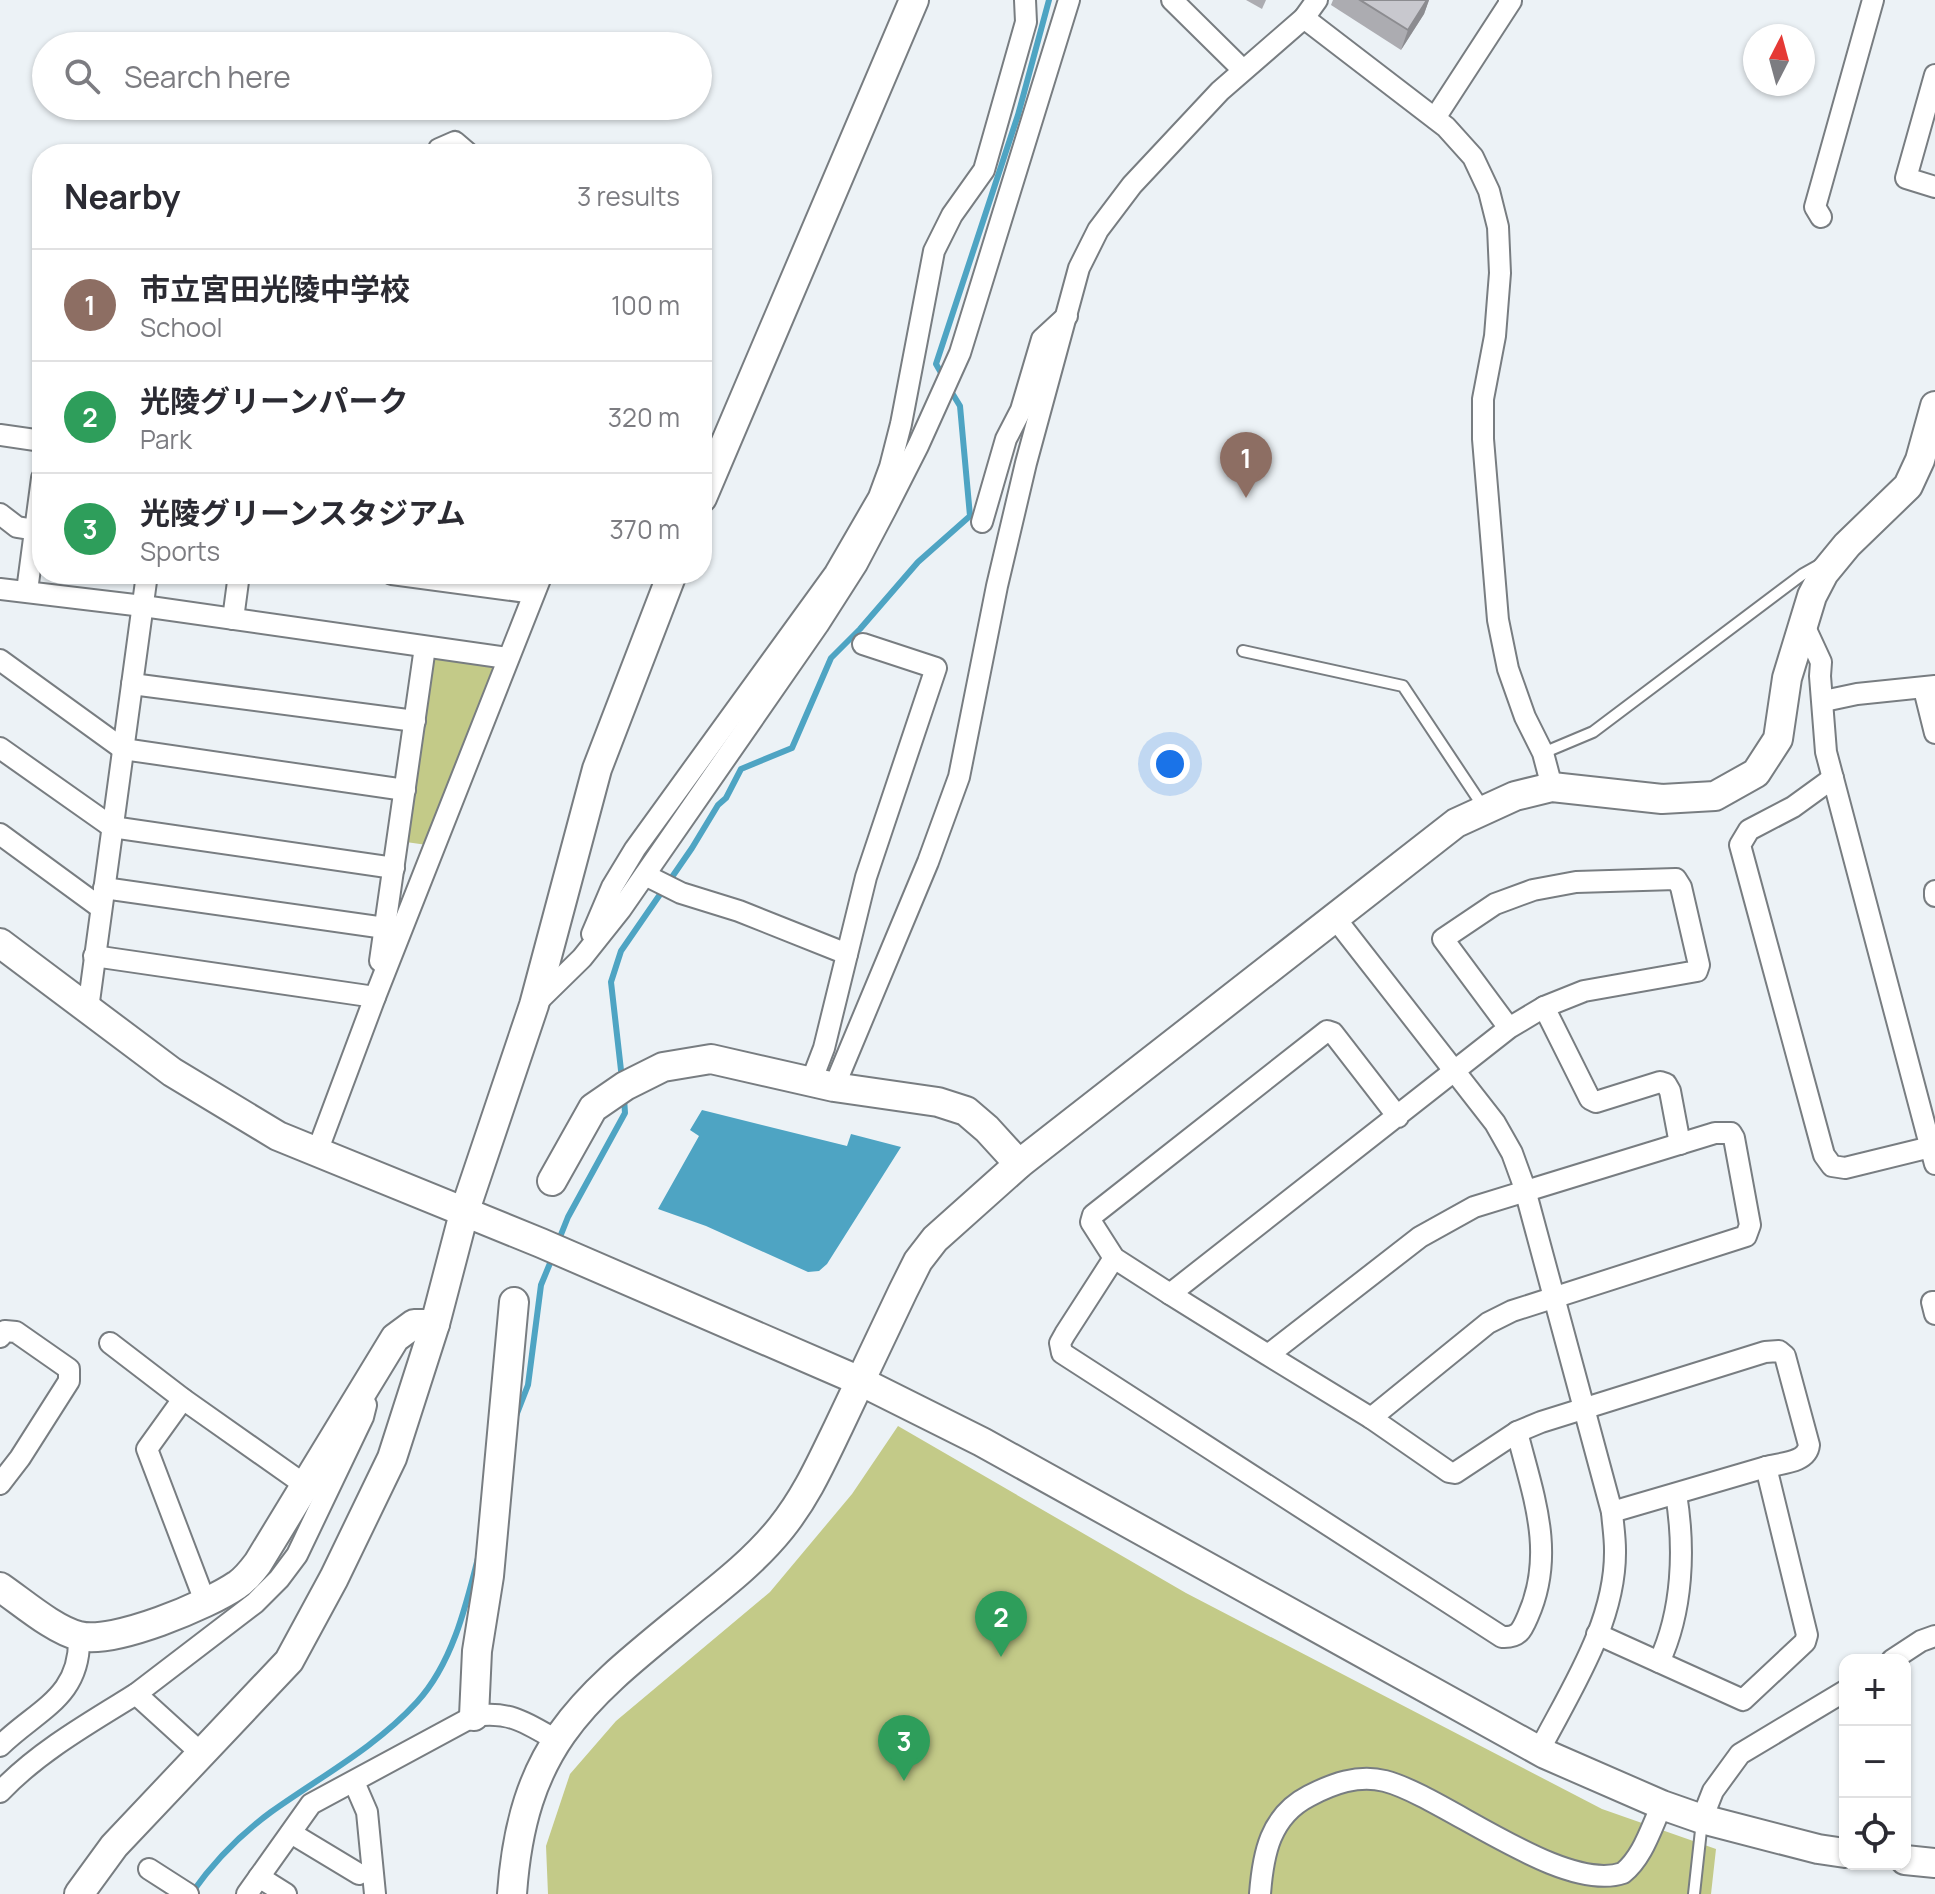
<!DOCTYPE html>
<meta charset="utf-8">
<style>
:root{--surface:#fff;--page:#f7f7f7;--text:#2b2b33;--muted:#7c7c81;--line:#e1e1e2;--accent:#7c3aed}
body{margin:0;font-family:Manrope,"Noto Sans JP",sans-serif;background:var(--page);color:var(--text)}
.controls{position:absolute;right:24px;bottom:24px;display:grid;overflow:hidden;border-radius:16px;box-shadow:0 2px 6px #0004}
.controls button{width:72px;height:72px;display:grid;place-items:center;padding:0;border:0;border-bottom:2px solid var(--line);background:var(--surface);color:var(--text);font:40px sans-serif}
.compass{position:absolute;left:1743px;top:24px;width:72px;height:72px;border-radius:50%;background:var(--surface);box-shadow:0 2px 6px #0004;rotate:6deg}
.you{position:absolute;left:1170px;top:764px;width:28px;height:28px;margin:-20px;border:6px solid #fff;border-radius:50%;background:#1a73e8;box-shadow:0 0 0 12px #1a73e833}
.badge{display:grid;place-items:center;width:52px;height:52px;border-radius:50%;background:var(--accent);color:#fff;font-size:26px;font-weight:700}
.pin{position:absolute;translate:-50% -66px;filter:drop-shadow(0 2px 4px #0008)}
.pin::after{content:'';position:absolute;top:42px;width:28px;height:24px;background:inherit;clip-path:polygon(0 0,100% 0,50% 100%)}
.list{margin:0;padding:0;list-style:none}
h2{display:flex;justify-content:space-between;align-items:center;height:104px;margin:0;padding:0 32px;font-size:34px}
h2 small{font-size:26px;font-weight:400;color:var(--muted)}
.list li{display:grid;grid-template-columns:52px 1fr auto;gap:24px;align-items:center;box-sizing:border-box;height:112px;padding:0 32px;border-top:2px solid var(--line)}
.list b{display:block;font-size:30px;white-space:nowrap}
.list p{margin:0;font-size:26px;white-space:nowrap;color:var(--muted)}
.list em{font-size:26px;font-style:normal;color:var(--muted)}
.icon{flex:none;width:44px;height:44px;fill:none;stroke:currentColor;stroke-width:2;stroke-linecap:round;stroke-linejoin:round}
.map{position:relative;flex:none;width:1935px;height:1894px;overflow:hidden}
.search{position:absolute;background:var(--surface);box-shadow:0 2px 6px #0004;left:32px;top:32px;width:680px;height:88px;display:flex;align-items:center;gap:20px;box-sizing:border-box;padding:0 28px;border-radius:44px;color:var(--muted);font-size:30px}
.panel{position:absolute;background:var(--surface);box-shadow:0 2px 6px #0004;left:32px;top:144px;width:680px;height:440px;border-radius:32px}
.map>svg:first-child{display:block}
</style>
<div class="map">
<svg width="1935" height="1894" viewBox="0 0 1935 1894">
<rect width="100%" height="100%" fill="#ecf2f6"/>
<g fill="#c3ca88">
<path d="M434,659l59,8 -66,178 -21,-3z"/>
<path d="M898,1426l288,167 416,216 114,40 -5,45h-1163l-2,-48 24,-72 46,-53 154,-129 82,-98z"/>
</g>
<path fill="#4ea4c3" d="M702,1110l145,36 4,-12 50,13 -74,117 -8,7 -11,1 -102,-46 -48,-17 41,-73 -9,-6z"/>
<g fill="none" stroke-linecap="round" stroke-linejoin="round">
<g stroke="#4ea4c3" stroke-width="6">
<path d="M944,378l-8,-14 82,-249 31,-115"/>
<path d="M622,1079l-11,-97 10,-31 71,-103 26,-43 8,-7 15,-29 51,-21 39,-90 29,-29 58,-67 52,-46 -10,-110 -11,-18"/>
<path d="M558,1242l10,-25 57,-104 -1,-15"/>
<path d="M516,1416l12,-31 13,-100 12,-29"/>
<path d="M191,1894c21,-30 50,-60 80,-82 49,-35 105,-65 146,-110 35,-38 49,-96 61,-144"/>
</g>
<g stroke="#787d81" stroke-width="14">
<g id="lane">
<path d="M1243,651l160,35 81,122"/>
<path d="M1543,753l50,-21 210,-158 16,-9"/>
<path d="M1694,1894l8,-73"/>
</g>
</g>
<g stroke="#787d81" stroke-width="24">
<g id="street">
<path d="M1172,0l71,70"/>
<path d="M1304,18l142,109 27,30 16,34 9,36 2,46 -5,63 -12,63v40l15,181 10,49 17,48 18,36 9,34"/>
<path d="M1935,75l-29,103 29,9"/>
<path d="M1435,118l76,-117 -2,-1"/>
<path d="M439,154v-5l16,-7 14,12"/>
<path d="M1821,217l-6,-10 58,-207"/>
<path d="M0,435l42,6"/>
<path d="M0,514l17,13 25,4"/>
<path d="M982,522l24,-83 15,-29 21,-71 25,-23"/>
<path d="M392,574l142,19"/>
<path d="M0,589l143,17 364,52"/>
<path d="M27,591l15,-113"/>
<path d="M233,619l6,-45"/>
<path d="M1803,623l18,39 -1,14 6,76 109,412"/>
<path d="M0,660l123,89 282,41"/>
<path d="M132,684l283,37"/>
<path d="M1924,689l11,44"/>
<path d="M1824,701l33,-7 78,-8"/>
<path d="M0,748l112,79 282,41"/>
<path d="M1833,778l-40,29 -44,23 -9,15 84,310 8,11 13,2 90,-22"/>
<path d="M0,834l101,74"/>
<path d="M645,875l36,18 58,18 108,43"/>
<path d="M104,888l281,40"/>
<path d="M1935,891v5"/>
<path d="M1335,918l160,205 17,30 12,33 88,326c1,13 3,25 3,38 1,72 -44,139 -76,201"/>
<path d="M592,934l20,-47 23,-38 200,-276 44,-76 11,-30 11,-43 33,-173 18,-36 32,-45 42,-148 -1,-22"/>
<path d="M94,956l281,41"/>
<path d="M380,961l45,-314"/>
<path d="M534,1005l48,-47 39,-49 197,-284 39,-61 29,-55 32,-63 42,-93 109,-353"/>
<path d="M1544,1007l46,92 6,3 64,-20 6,2 4,7 10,53"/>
<path d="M88,1009l59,-435"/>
<path d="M811,1082l13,-34 42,-171 70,-209 -73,-24"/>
<path d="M834,1087l94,-225 31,-85 38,-191 29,-123 53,-195 19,-38 34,-45 88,-94 84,-73 13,-18"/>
<path d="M1398,1117l-65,-84 -6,-2 -234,184 -2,7 23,36 56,36 339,-266 35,-21 40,-16 113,-20 2,-6 -18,-78 -5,-8 -100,3 -43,8 -38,14 -52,35 66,89"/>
<path d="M317,1152l58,-155 167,-423"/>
<path d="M1114,1258l-49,76 -5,9 2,10 440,284c17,1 20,-7 26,-21 28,-63 5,-121 -11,-184"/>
<path d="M1170,1294l98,61 152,-118 54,-30 241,-74h16l3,5 16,87 -4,11 -234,75 -24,12 -117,95 -103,-63"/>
<path d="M1935,1302h-3l3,12"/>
<path d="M0,1337l5,-6 11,1 53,37v12l-49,77 -20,26"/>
<path d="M110,1343l73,56 122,86"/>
<path d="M183,1399l-36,50 59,155"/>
<path d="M1371,1418l78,54 6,1 62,-41 24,-10 224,-70 14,-1 6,5 24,89c-2,18 -28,18 -43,22"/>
<path d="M1597,1634l146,66 62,-58 2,-7 -41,-168 -154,45"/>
<path d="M1892,1660l29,-19 14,-5"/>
<path d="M1659,1662c24,-51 26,-114 17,-168"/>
<path d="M136,1694l119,-91 24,-24 18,-24 66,-138 3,-12 -6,-10"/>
<path d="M0,1746c38,-37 81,-49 79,-109"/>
<path d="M354,1782l13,30 8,82"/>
<path d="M0,1792c38,-40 89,-69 136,-98l66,60"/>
<path d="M1702,1819l11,-28 27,-37 105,-63"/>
<path d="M291,1833l68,41"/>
<path d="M149,1869l39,25"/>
<path d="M259,1877l27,17"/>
<path d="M247,1894l64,-90 163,-88c36,-5 51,6 82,24"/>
<path d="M1260,1894c3,-40 10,-78 49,-98 23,-12 49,-22 76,-15 58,15 177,113 238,92 20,-16 28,-45 39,-68"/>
</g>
</g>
<g stroke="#787d81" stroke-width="32">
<g id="secondary">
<path d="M702,498l212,-498"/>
<path d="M0,943l172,129 106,64 263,107 319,138 122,61 563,312 117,51 40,14 116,30 27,4"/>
<path d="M552,1181l41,-73 32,-22 38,-19 48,-8 123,28 104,15 28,9 21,18 32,35"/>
<path d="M0,1587c22,15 54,43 79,49 34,9 129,-31 158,-51 8,-5 15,-14 21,-22l137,-225 19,-14h21"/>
<path d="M474,1716l3,-65 12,-75 25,-274"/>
<path d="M1905,1860l30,3"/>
<path d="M79,1894l35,-48 175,-185 45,-83 58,-120 43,-134 29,-111 70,-208 63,-236 75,-195"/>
<path d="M512,1894c11,-154 74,-197 185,-288 30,-24 60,-48 84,-78 25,-31 40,-65 57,-100 22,-46 43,-91 65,-137l15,-30 17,-22 84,-75 437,-341 59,-27 37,-9 110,12 53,-3 41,-23 22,-34 9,-61 25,-82 12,-23 23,-28 61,-59 12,-26 15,-54"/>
</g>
</g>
<use href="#lane" stroke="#fff" stroke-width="10"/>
<use href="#street" stroke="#fff" stroke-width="20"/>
<use href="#secondary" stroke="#fff" stroke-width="28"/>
</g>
<g fill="#acacb1">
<path d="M1246,0h20l-4,9z"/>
<path d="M1333,0h96l-5,14 -23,36 -70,-45z"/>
</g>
<path fill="#8c8c90" d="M1427,0h2l-5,14 -23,36 7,-20z"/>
<path fill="#c8c8ce" stroke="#8c8c90" stroke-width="2" d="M1360,0h67l-19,30z"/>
</svg>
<div class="controls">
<button>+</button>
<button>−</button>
<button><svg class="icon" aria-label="locate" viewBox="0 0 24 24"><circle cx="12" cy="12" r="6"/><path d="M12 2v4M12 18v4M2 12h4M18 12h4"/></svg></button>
</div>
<svg class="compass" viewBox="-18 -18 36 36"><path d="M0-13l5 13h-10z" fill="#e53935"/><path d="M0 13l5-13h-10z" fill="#7c7c81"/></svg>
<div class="you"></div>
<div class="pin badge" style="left:1246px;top:498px;background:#8d6e63">1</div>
<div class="pin badge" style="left:1001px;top:1657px;background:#2e9e5b">2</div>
<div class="pin badge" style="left:904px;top:1781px;background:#2e9e5b">3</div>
<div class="search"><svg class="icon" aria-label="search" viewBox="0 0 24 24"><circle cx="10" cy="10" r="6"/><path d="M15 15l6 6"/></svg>Search here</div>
<section class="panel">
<h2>Nearby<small>3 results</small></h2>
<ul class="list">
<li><span class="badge" style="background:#8d6e63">1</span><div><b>市立宮田光陵中学校</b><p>School</p></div><em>100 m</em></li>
<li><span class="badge" style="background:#2e9e5b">2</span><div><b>光陵グリーンパーク</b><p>Park</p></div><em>320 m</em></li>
<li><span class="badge" style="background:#2e9e5b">3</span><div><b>光陵グリーンスタジアム</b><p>Sports</p></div><em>370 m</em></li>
</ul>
</section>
</div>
